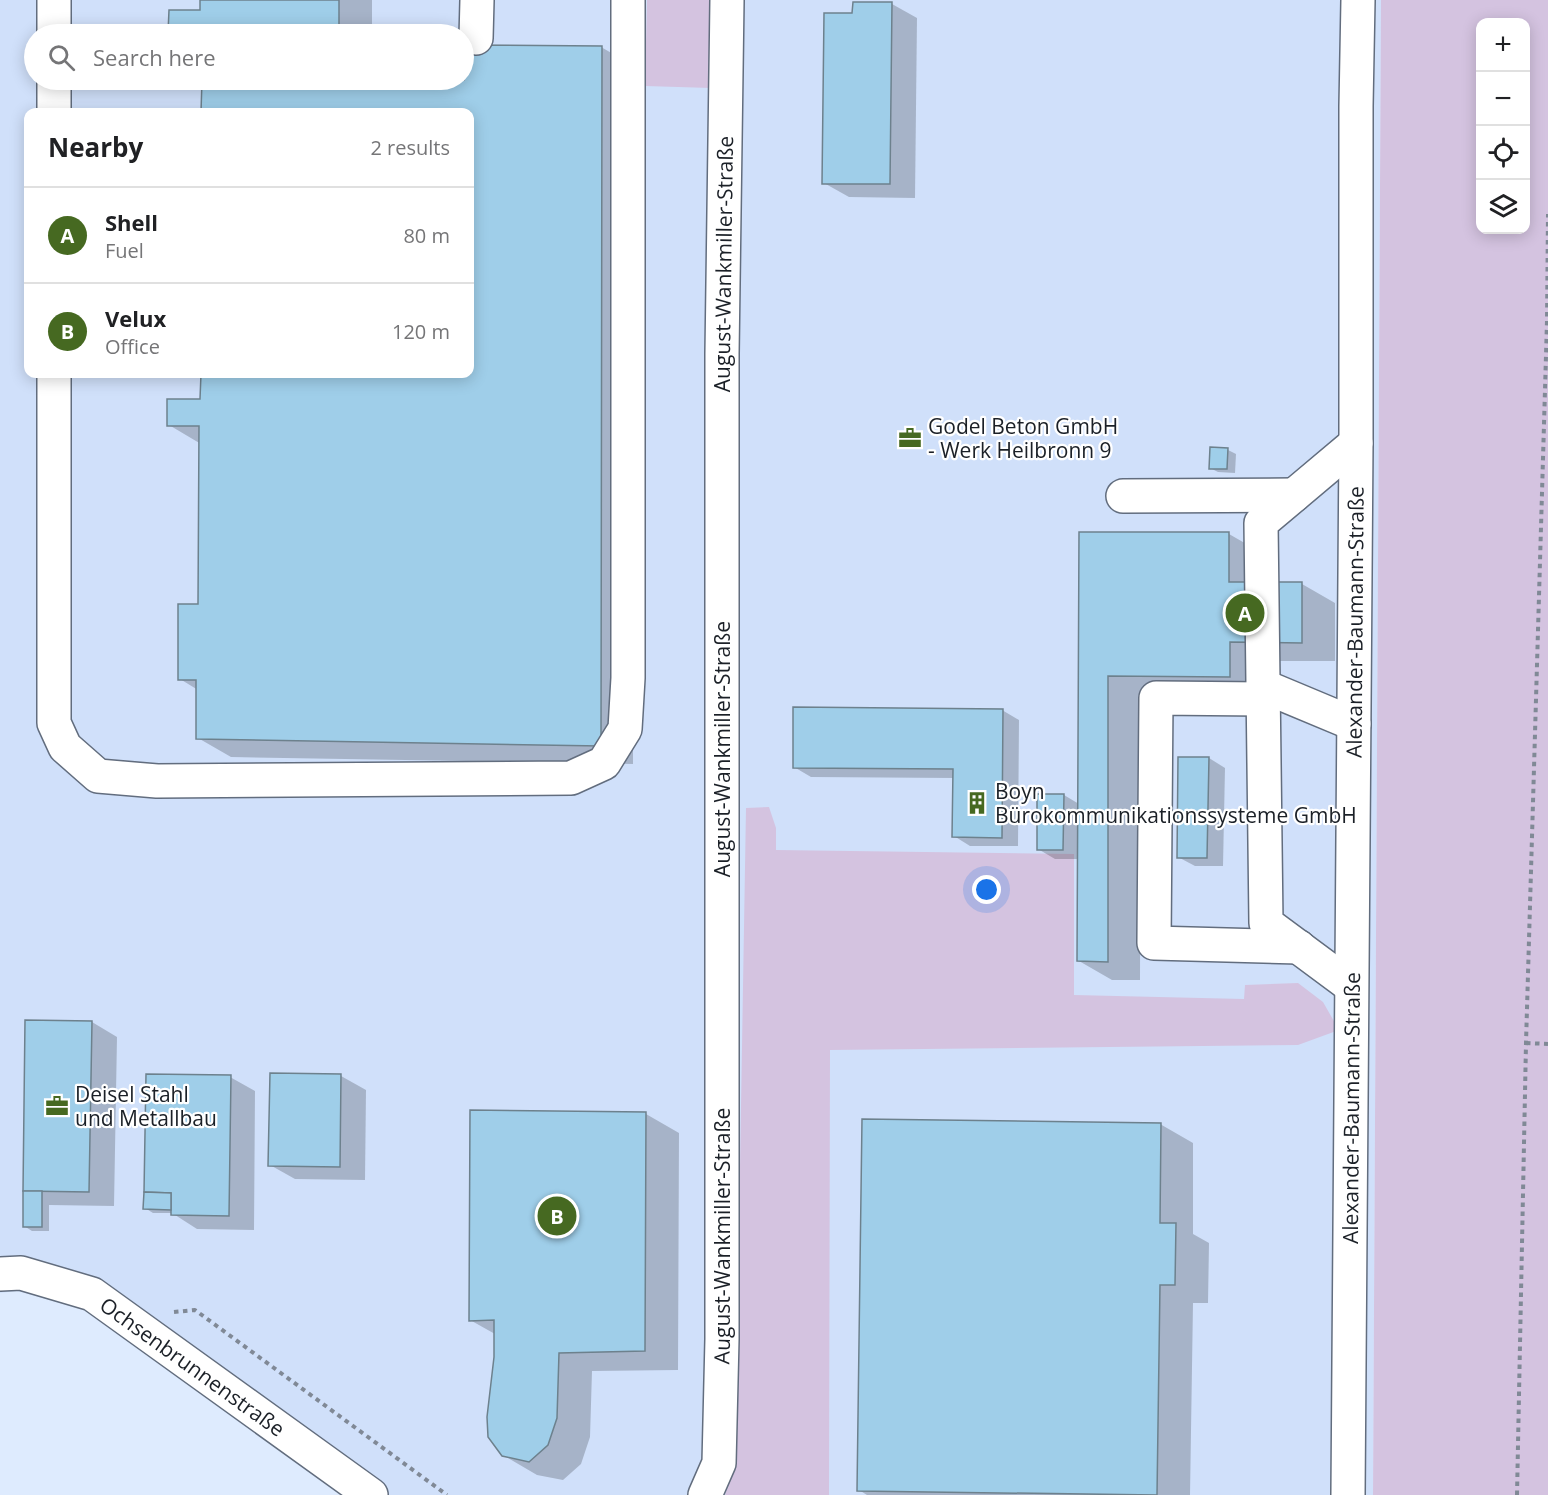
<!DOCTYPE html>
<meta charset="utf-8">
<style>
:root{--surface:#fff;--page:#f6f6f6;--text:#202124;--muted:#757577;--line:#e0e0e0;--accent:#466921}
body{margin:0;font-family:"Open Sans",sans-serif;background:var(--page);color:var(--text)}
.controls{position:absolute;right:18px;top:18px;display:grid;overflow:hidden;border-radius:12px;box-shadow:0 3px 15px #0003}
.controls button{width:54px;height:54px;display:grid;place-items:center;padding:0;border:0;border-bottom:2px solid var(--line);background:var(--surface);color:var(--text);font:30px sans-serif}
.you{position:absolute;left:987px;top:890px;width:21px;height:21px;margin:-15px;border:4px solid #fff;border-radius:50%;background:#1a73e8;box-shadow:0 0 0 9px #1a73e833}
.badge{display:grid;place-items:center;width:39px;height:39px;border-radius:50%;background:var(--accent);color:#fff;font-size:20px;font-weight:700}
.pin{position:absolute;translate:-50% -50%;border:3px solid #fff;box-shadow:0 2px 6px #0006}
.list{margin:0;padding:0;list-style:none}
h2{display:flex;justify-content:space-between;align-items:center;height:78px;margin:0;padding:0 24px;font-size:26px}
h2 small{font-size:20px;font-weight:400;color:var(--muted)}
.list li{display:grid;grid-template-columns:39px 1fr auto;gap:18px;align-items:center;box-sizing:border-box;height:96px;padding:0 24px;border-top:2px solid var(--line)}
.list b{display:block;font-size:22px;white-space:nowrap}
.list p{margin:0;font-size:20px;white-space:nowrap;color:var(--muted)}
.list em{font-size:20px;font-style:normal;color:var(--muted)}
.icon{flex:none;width:33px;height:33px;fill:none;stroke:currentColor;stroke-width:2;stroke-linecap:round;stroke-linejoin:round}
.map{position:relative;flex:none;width:1548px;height:1495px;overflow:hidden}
.search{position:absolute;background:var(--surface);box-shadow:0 3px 15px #0003;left:24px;top:24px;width:450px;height:66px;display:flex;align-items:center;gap:15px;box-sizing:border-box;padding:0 21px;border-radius:33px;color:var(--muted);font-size:22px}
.panel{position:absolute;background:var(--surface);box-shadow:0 3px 15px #0003;left:24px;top:108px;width:450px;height:270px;border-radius:12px}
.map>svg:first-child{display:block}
</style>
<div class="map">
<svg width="1548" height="1495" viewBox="0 0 1548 1495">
<rect width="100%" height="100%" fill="#deebfe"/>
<path fill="#d0e0fa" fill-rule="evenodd" d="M0,0h1381l-8,1495h-1032l-253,-185 -71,-19 -17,2zM34,34h430v46h-430zM28,112h442v262h-442z"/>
<g fill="#d4c3e0" fill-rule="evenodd">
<path d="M647,0h65l-1,88 -66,-2z"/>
<path d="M1381,0h167v1495h-175zM1526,22v208h-46v-208z"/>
<path d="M769,807l7,21v22l298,4v141l170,4 1,-14 53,-2 25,19 16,28 -41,15 -468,5 -1,445h-104l10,-30 11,-657z"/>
</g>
<g fill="#0003">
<path d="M202,0h170v34h-197l-5,-2 32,-20z"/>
<path d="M892,4l25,14 -2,180 -66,-1 -25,-14z"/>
<path d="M464,46l137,1 33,19 -1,698 -402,-7 -33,-19v-48l-18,-11 20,-73 1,-162 -32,-19 33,-25v-26h268v-262h-267v-32h261z"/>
<path d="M1228,450l8,4 -1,19 -17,-1 -8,-4z"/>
<path d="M1080,534h149l33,19v31h40l33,19v58h-73v34h-121l-1,285h-28l-33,-19v-102h-24l-17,-10 26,-54 15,9z"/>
<path d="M1002,710l17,10 -1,126h-48l-16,-10v-58l-143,-1 -17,-10z"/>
<path d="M1209,758l16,10 -2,98h-28l-17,-9z"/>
<path d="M27,1022h65l25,15 -3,169 -65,-1v26h-17l-8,-5z"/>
<path d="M341,1076l25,14 -1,90 -70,-1 -25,-14z"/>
<path d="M230,1077l25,14 -1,139 -57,-1 -25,-16h-19l-8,-5z"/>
<path d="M646,1114l33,19 -1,237 -86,1 -2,66 -9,27 -18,16 -26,-5 -34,-20 -8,-121 -25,-14z"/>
<path d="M1160,1124l33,19v91l16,9 -1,60h-15l-3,192h-323l-8,-5z"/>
</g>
<g fill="#9fcee9" stroke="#6d818d" stroke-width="1.5">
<path d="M200,0h139v34h-137v-1h-34l1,-23h31z"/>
<path d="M853,2h39l-2,182h-68l2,-171h28z"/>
<path d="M464,45l138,1 -1,700 -405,-7v-59h-18v-76h20l1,-178h-32v-27h33l1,-25h269v-262h-269l1,-32h262z"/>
<path d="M1210,447l18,1 -1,21h-18z"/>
<path d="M1079,532h150v50h73v61l-72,-1v35l-122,-1v286l-31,-1z"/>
<path d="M793,707l210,2 -1,129 -50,-1 1,-68 -160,-1z"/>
<path d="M1178,757h31l-2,101h-30z"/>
<path d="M1037,794h27l-1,56h-26z"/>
<path d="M25,1020l67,1 -3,171 -66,-1z"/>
<path d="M270,1073l71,1 -1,93 -72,-1z"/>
<path d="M146,1074l85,1 -2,141 -58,-1v-22l-27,-1z"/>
<path d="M470,1110l176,2 -1,239 -86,2 -2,65 -9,27 -19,17 -27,-6 -14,-19 -1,-20 7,-60v-37l-25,1z"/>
<path d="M862,1119l299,4 -1,100h16l-1,62h-15l-3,210 -300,-4z"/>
<rect x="23" y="1191" width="19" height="36"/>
<path d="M144,1192l27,1v17l-28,-1z"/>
</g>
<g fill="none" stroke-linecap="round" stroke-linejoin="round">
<g stroke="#626d7e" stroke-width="36">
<g id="minor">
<path d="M54,34v-34"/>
<path d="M476,38l1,-38"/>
<path d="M54,112v-32"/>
<path d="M54,374v349l11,24 33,29 59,5 414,-3 33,-15 21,-34 3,-51v-678"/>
<path d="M1123,496l171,-1"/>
<path d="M1263,686l91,38"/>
<path d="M1263,699l-107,-1 -2,245 145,4"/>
<path d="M1351,986l-85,-63 -5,-400 95,-80"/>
<path id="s1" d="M0,1274l21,-1 71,21 279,201"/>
<path id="s2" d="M705,1495l14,-32 3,-124v-985l5,-354"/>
<path id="s3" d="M1348,1495l8,-1052v-337l2,-106"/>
</g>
</g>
<g stroke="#808996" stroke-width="4" stroke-dasharray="4.5 4.5" stroke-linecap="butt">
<path d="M1526,1043l22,1"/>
<path d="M174,1312l21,-2 252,185"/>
<path d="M1517,1495l9,-452 21,-722 1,-107"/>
</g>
<use href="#minor" stroke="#fff" stroke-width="33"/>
</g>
<defs>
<g id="office-bare" transform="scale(1.8)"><path d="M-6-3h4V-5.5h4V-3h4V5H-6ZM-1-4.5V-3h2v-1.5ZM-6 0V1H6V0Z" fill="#466921" stroke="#fff" stroke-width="2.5" paint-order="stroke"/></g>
<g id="building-bare" transform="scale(1.8)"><path d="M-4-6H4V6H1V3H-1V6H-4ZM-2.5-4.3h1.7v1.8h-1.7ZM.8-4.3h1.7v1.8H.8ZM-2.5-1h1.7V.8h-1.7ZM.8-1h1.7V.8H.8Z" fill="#466921" stroke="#fff" stroke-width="2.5" paint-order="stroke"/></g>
</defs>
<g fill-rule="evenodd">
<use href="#office-bare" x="910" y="438"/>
<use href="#building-bare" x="977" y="803"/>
<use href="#office-bare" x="57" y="1106"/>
</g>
<g text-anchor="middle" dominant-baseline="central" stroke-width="4.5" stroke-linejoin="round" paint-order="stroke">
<g font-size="21" fill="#1b2027" stroke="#fff">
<text stroke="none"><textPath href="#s2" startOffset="1234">August-Wankmiller-Straße</textPath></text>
<text stroke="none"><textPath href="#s3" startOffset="873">Alexander-Baumann-Straße</textPath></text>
<text transform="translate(722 749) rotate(-90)">August-Wankmiller-Straße</text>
<text stroke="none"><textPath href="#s3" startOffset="387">Alexander-Baumann-Straße</textPath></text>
<text stroke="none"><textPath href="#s2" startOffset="262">August-Wankmiller-Straße</textPath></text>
<text stroke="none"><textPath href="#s1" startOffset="219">Ochsenbrunnenstraße</textPath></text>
</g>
<g font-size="21" fill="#1b2027" stroke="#fff" text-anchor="start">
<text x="928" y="426">Godel Beton GmbH<tspan x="928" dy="24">- Werk Heilbronn 9</tspan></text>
<text x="995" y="791">Boyn<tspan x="995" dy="24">Bürokommunikationssysteme GmbH</tspan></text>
<text x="75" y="1094">Deisel Stahl<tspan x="75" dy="24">und Metallbau</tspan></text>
</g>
</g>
</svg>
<div class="controls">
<button>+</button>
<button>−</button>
<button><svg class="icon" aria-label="locate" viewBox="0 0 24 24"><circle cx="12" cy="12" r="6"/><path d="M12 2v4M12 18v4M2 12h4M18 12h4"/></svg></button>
<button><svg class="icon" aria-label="layers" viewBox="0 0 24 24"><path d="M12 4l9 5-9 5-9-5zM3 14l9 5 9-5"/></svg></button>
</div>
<div class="you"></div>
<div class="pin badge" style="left:1245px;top:613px">A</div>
<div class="pin badge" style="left:557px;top:1216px">B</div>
<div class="search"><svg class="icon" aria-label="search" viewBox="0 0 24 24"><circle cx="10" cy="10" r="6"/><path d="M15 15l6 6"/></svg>Search here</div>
<section class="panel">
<h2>Nearby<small>2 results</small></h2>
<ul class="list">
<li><span class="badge">A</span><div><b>Shell</b><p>Fuel</p></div><em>80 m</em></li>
<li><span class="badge">B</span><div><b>Velux</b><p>Office</p></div><em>120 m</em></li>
</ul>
</section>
</div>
